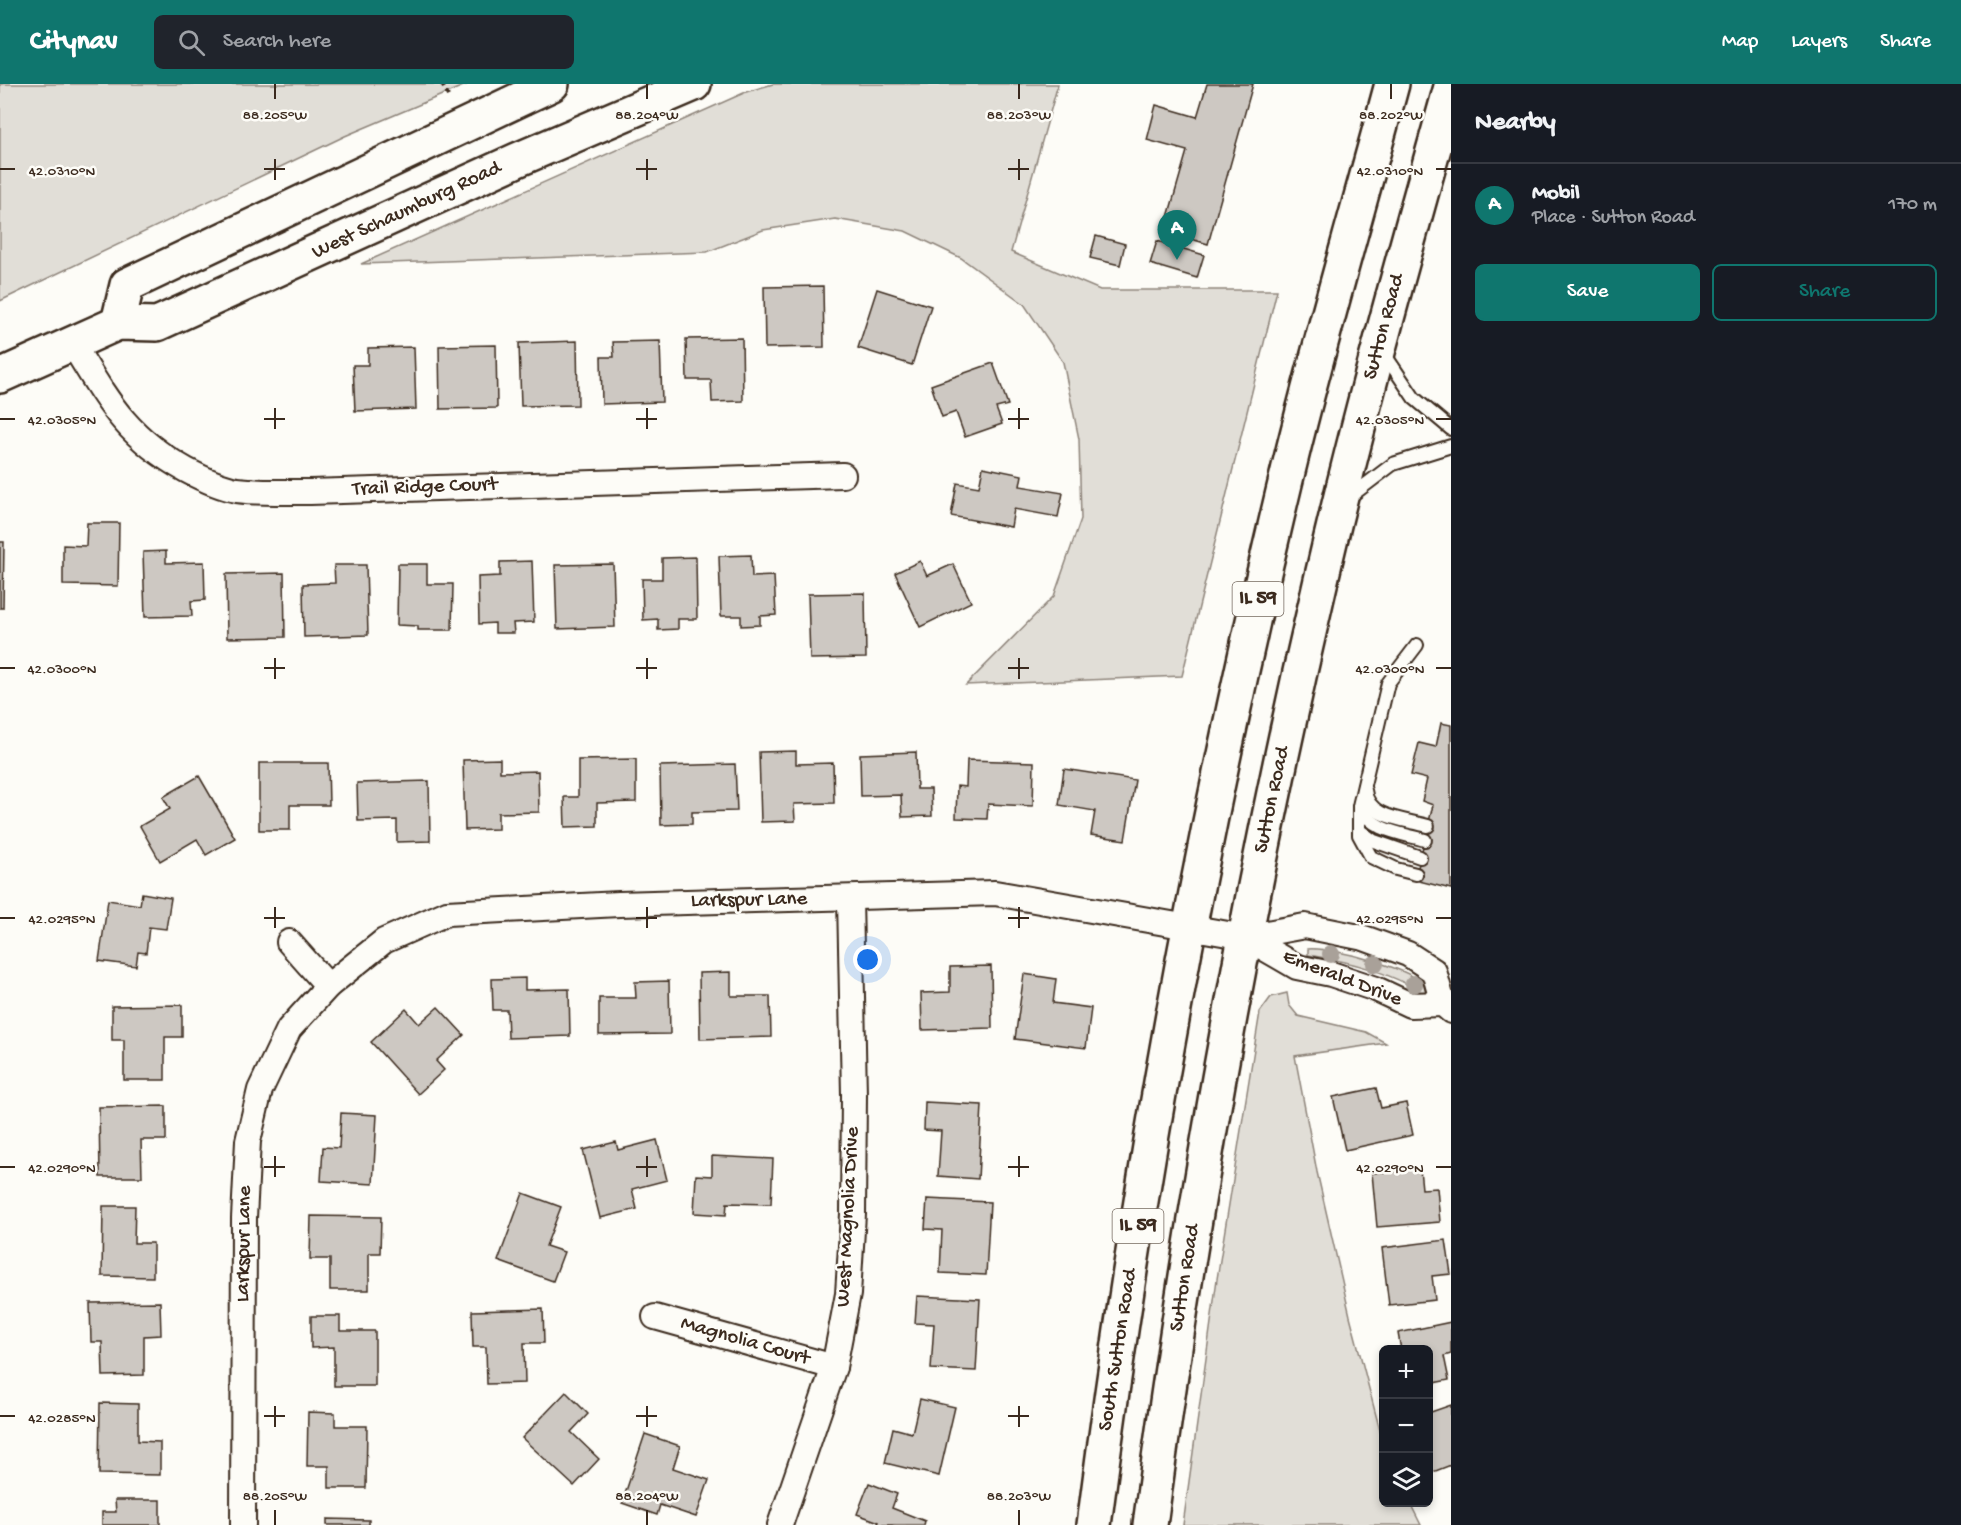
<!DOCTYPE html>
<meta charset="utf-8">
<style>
:root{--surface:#171b24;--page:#20242c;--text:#f1f3f6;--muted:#9ea1a6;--line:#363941;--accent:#0f766e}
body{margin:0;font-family:"Gochi Hand",sans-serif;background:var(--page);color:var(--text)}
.controls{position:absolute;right:18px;bottom:18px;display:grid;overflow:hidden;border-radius:9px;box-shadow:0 3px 9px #0003}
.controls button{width:54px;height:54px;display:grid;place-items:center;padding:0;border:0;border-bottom:2px solid var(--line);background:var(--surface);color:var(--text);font:30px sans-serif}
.you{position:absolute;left:868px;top:876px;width:21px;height:21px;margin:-15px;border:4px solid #fff;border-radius:50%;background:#1a73e8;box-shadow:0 0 0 9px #1a73e833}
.badge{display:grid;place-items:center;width:39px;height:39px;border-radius:50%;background:var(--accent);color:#fff;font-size:20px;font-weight:700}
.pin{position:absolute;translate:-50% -50px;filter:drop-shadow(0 2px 3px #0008)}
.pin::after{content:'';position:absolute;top:32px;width:21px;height:18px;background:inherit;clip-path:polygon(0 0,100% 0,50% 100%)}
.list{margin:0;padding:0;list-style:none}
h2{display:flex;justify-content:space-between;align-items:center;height:78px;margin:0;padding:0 24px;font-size:26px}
h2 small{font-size:20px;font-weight:400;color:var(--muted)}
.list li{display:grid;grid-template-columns:39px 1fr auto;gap:18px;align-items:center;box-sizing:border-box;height:84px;padding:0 24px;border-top:2px solid var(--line)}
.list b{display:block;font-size:22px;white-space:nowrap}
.list p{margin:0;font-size:20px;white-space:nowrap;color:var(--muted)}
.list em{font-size:20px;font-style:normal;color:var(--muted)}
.actions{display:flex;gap:12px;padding:18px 24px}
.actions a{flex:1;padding:14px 0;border:2px solid var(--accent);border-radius:9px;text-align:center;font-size:21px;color:var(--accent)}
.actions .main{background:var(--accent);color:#fff}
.icon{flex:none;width:33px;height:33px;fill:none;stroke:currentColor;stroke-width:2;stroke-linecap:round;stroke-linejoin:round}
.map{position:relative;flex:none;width:1451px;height:1441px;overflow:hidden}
header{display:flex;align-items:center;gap:36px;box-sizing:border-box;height:84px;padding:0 30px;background:var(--accent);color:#fff}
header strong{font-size:28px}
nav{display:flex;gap:33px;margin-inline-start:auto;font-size:21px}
.search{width:420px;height:54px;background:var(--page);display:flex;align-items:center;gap:15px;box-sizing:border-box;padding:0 21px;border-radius:9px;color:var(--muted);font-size:22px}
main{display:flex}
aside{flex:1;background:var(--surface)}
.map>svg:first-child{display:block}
</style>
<header>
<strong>Citynav</strong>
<div class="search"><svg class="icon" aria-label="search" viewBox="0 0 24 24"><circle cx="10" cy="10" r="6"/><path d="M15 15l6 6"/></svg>Search here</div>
<nav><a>Map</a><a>Layers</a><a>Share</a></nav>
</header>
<main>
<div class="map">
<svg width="1451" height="1441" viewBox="0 0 1451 1441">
<rect width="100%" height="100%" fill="#fdfcf7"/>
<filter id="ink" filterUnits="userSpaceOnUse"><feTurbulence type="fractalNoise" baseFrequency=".0167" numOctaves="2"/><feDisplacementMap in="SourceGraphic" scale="12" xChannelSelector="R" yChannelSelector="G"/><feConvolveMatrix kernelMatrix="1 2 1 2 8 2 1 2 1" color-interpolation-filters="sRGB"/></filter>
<g filter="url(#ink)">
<g fill="#e1ded7" stroke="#8e847a" stroke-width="1.5">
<path d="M0,0h468l-123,52 -345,165z"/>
<path d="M773,0h285l-47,168 89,38h177l-95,386 -216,9 88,-89 27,-77 -2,-80 -16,-77 -39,-58 -63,-46 -56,-27 -70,-12 -72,11 -56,22 -346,12 385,-172z"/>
<path d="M1308,865c26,-2 106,20 122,40l-4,6c-38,-24 -74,-33 -118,-40z"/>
<path d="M1287,909l2,12 9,11 68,16 20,11 -91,13 22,116 33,144 33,126 1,60 26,1 11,22h-238l34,-246 43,-267 11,-15z"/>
</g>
<g fill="#cdc8c2" stroke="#3b2a1e" stroke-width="1.5">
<path d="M1207,0h46l-45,160 -44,-13 23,-80 -40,-11 9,-35 41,12z"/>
<path d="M1096,152l29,8 -5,21 -30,-7z"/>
<path d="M1157,157l47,14 -7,23 -47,-14z"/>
<path d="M823,202l1,61 -59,1 -1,-61z"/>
<path d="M877,205l54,17 -19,59 -54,-17z"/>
<path d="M742,254l1,63 -31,1 -1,-22h-24l-1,-41z"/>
<path d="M577,257l1,64 -57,1 -2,-63z"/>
<path d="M660,257l2,61 -60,2 -1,-47h13l-1,-15z"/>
<path d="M496,261l1,63 -57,1 -1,-63z"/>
<path d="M414,263l2,62 -61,2 -2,-46h15v-17z"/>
<path d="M993,279l15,42 -12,3 6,16 -37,13 -9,-25 -14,5 -11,-32z"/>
<path d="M983,383l39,8 -2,11 43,7 -5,24 -44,-8 -3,18 -60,-11 6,-33 22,4z"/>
<path d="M87,439h32l-1,63 -55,-1v-40l23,1z"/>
<path d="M0,458h4l-1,66h-3z"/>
<path d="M166,467v12l38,-1 1,38 -14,1 1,15 -47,1 -2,-65z"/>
<path d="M751,471l1,22 22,-1 2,39 -16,1v9l-19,1v-10h-20l-2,-60z"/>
<path d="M696,473l1,62h-19v10l-20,1v-11l-15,1 -1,-41h20v-21z"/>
<path d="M532,477l2,61 -21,1 1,10h-19v-10l-16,1 -1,-47 22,-1v-14z"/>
<path d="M920,477l7,15 26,-12 18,38 -51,25 -25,-54z"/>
<path d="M398,480h29v20h26l-1,46h-34v-4l-21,-1z"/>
<path d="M613,480l2,63 -58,2 -2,-64z"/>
<path d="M334,481h32l2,70 -64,2 -1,-53 32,-1z"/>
<path d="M284,489l1,64 -58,1 -1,-64z"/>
<path d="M865,509l1,65 -56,1 -2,-65z"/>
<path d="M1441,639l10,2v164l-36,-9 18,-75 -11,-4 5,-22 -16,-4 8,-32 17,4z"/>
<path d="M796,667v13l37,-1 1,40 -40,1 1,17 -34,1 -2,-70z"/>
<path d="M916,668l1,37h14l1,27 -30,1 -1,-22 -40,1 -1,-42z"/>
<path d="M500,675v13l38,-1 1,41 -41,1v16l-33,1 -2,-70z"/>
<path d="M636,675v43l-39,1v23l-32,1 -1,-30h14v-37z"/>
<path d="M967,676l67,2 -1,44 -45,-2 -1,15 -31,-1 1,-32 9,1z"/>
<path d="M259,679h69l1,42h-39v25h-31z"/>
<path d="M735,680l2,47 -45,1v12l-31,1 -1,-59z"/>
<path d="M1064,685l71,11 -10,60 -34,-5 4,-24 -36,-6z"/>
<path d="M199,692l36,62 -29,17 -9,-16 -37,22 -20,-35 30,-17 -7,-12z"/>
<path d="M429,697l1,60 -33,1v-22l-39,1 -1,-38z"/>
<path d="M142,809l29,5 -5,31 -17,-2 -3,26 -8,-1 -2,14 -37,-5 9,-61 32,5z"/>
<path d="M991,882l1,62 -70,2 -1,-37 29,-1v-25z"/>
<path d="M731,888v24h39l1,41 -71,2 -1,-66z"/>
<path d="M1024,890l32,5 -3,24 38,5 -5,40 -71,-9z"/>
<path d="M525,894v12l44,-1 1,47 -62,2 -1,-28h-14l-1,-31z"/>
<path d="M669,897l1,53 -71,1v-37h37l-1,-16z"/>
<path d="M182,921v32h-17v43h-41v-40h-12v-34z"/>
<path d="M438,923l26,28 -28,26 8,9 -26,24 -47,-52 35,-33 13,15z"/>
<path d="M1376,1004l5,20 25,-5 7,32 -68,15 -12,-53z"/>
<path d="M925,1018l57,3 -4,74 -40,-3 3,-45 -17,-1z"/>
<path d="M166,1022v34h-25l1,37h-42l-1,-70z"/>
<path d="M341,1029l36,2 -4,69 -52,-3 2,-34 16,1z"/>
<path d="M657,1056l10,40 -35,9 5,20 -37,9 -17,-68 33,-8 2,8z"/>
<path d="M712,1072l61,3 -2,45 -44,-1 -1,12 -32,-2 2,-38 16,1z"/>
<path d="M1420,1085l2,20 15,-1 3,34 -63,5 -5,-54z"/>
<path d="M523,1109l38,14 -15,39 18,6 -11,29 -55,-20z"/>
<path d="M927,1115l63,3 -4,73 -46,-2 2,-43 -17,-1z"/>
<path d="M103,1122h32l-1,37h19v34l-51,-1z"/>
<path d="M311,1132l70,1 -1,36h-11v37h-39v-31h-20z"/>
<path d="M1446,1156l5,34 -19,2 3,24 -46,5 -7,-57z"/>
<path d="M917,1212l63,3 -4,72 -45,-2 3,-45 -19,-1z"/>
<path d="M160,1218l1,33 -17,1v39l-41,1 -1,-34h-11l-1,-39z"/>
<path d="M543,1225l1,34h-20l1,40 -38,1 -1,-37h-13l-1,-36z"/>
<path d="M311,1232h29v15h35v55h-41v-39l-23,1z"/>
<path d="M1451,1238v32l-7,2 5,24 -21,4v-34h-27l-3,-17z"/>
<path d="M566,1308l22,22 -17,18 28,27 -25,27 -52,-48z"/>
<path d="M920,1315l35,8 -16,69 -54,-13 8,-35 19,5z"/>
<path d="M100,1319l38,1v37l22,1v33l-61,-1z"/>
<path d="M1451,1321v60l-23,9v-61z"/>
<path d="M308,1328l27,1v13h32l-1,62h-37v-22h-22z"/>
<path d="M645,1350l35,12 -7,22 36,12 -13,37 -36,-12 -3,10 -35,-12z"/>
<path d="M869,1399l28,11 -5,14 33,13 -1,4h-47l2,-3 -22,-8z"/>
<path d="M115,1416h45v25h-58v-13h14z"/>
<path d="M327,1435l42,1v5h-42z"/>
</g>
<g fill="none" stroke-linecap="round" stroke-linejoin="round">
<g stroke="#3b2a1e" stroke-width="16">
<g id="service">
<path d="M1383,268l31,46 37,31"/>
<path d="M1347,415l46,-35 58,-18"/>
<path d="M1365,706c2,29 40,29 63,36"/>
<path d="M1360,723c12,24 41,26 65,33"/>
<path d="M1359,746l15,11 46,16"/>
<path d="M1416,790l-20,-5 -25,-12 -12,-22v-29l29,-123 29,-38"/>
</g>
</g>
<g stroke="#3b2a1e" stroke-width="28">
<g id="minor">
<path d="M72,259c35,57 53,93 114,127 15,8 34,17 51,20 24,3 49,2 73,2l533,-17"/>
<path d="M1245,853l52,30 34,7 45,15 34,16 33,-1"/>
<path d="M289,858l39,44"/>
<path d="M655,1233l179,50"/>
<path d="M243,1441l1,-307 4,-77 12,-51 29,-61 39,-43 56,-45 63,-28 172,-9 376,-11 250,44 60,-11 59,12 44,16 26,17 9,33 8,7"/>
<path d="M780,1441l54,-158 14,-73 5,-80 1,-119 -4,-197"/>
</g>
</g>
<g stroke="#3b2a1e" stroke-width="38">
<g id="secondary">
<path d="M118,239l9,-38 425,-201"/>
<path d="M0,292l118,-53 39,1 360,-164 177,-76"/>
</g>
</g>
<g stroke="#3b2a1e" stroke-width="38">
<g id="primary">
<path d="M1094,1441c46,-357 111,-713 196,-1062 31,-127 68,-253 102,-379"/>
<path d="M1150,1441c42,-317 98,-633 171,-945 38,-165 84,-329 130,-493"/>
</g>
</g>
<path stroke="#3b2a1e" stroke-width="4" stroke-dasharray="4.5 4.5" stroke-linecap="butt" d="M442,0l7,14"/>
<use href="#service" stroke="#fdfcf7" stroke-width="12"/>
<use href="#minor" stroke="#fdfcf7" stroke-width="24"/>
<use href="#secondary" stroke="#fdfcf7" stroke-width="33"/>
<use href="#primary" stroke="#fdfcf7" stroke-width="33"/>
</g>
<g fill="#a9a199">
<circle cx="1331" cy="870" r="9"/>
<circle cx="1375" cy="880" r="9"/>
<circle cx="1414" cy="900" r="9"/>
</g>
</g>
<path fill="none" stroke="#3b2a1e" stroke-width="2" d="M275,0v15M647,0v15M1019,0v15M1391,0v15M275,75v21M647,75v21M1019,75v21M0,85h15M264,85h21M636,85h21M1008,85h21M1436,85h15M275,324v21M647,324v21M1019,324v21M0,335h15M264,335h21M636,335h21M1008,335h21M1436,335h15M275,574v21M647,574v21M1019,574v21M0,584h15M264,584h21M636,584h21M1008,584h21M1436,584h15M275,823v21M647,823v21M1019,823v21M0,834h15M264,834h21M636,834h21M1008,834h21M1436,834h15M275,1072v21M647,1072v21M1019,1072v21M0,1083h15M264,1083h21M636,1083h21M1008,1083h21M1436,1083h15M275,1322v21M647,1322v21M1019,1322v21M0,1332h15M264,1332h21M636,1332h21M1008,1332h21M275,1426v15M647,1426v15M1019,1426v15"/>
<g text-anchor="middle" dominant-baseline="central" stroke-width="5" stroke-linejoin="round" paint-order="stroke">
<g fill="#fdfcf7" stroke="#75695f" stroke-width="1.5">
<rect x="1232.5" y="498" width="51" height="34" rx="4.5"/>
<rect x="1112.5" y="1125" width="51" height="34" rx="4.5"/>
</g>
<g font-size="20" font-weight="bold" fill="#3b2a1e">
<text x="1258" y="515">IL 59</text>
<text x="1138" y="1142">IL 59</text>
</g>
<g font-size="21" fill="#3b2a1e" stroke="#fdfcf7">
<text transform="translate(407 127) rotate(-25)">West Schaumburg Road</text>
<text transform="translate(1385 243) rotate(-75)">Sutton Road</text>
<text transform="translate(425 404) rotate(-2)">Trail Ridge Court</text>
<text transform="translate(1273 716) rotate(-78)">Sutton Road</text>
<text transform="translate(749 817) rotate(-1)">Larkspur Lane</text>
<text transform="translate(1342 895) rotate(21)">Emerald Drive</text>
<text transform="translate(849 1133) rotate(-87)">West Magnolia Drive</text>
<text transform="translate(245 1160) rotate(-89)">Larkspur Lane</text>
<text transform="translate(1186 1194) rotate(-81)">Sutton Road</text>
<text transform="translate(745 1258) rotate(16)">Magnolia Court</text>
<text transform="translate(1119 1266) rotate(-81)">South Sutton Road</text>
</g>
</g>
<g font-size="15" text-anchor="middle" fill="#3b2a1e" stroke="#fdfcf7" stroke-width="5" stroke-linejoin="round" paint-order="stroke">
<text x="275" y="35">88.205°W</text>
<text x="647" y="35">88.204°W</text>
<text x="1019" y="35">88.203°W</text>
<text x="1391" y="35">88.202°W</text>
<text x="62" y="91">42.0310°N</text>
<text x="1390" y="91">42.0310°N</text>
<text x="62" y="340">42.0305°N</text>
<text x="1390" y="340">42.0305°N</text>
<text x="62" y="589">42.0300°N</text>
<text x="1390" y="589">42.0300°N</text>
<text x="62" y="839">42.0295°N</text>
<text x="1390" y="839">42.0295°N</text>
<text x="62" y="1088">42.0290°N</text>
<text x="1390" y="1088">42.0290°N</text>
<text x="62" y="1338">42.0285°N</text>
<text x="275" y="1416">88.205°W</text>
<text x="647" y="1416">88.204°W</text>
<text x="1019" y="1416">88.203°W</text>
</g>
</svg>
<div class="controls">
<button>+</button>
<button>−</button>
<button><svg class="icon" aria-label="layers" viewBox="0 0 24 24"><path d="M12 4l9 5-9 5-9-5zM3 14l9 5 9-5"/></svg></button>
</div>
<div class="you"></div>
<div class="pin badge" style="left:1177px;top:176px">A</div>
</div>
<aside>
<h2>Nearby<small></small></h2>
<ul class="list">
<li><span class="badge">A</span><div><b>Mobil</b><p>Place · Sutton Road</p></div><em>170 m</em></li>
</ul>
<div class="actions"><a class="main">Save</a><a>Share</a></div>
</aside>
</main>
